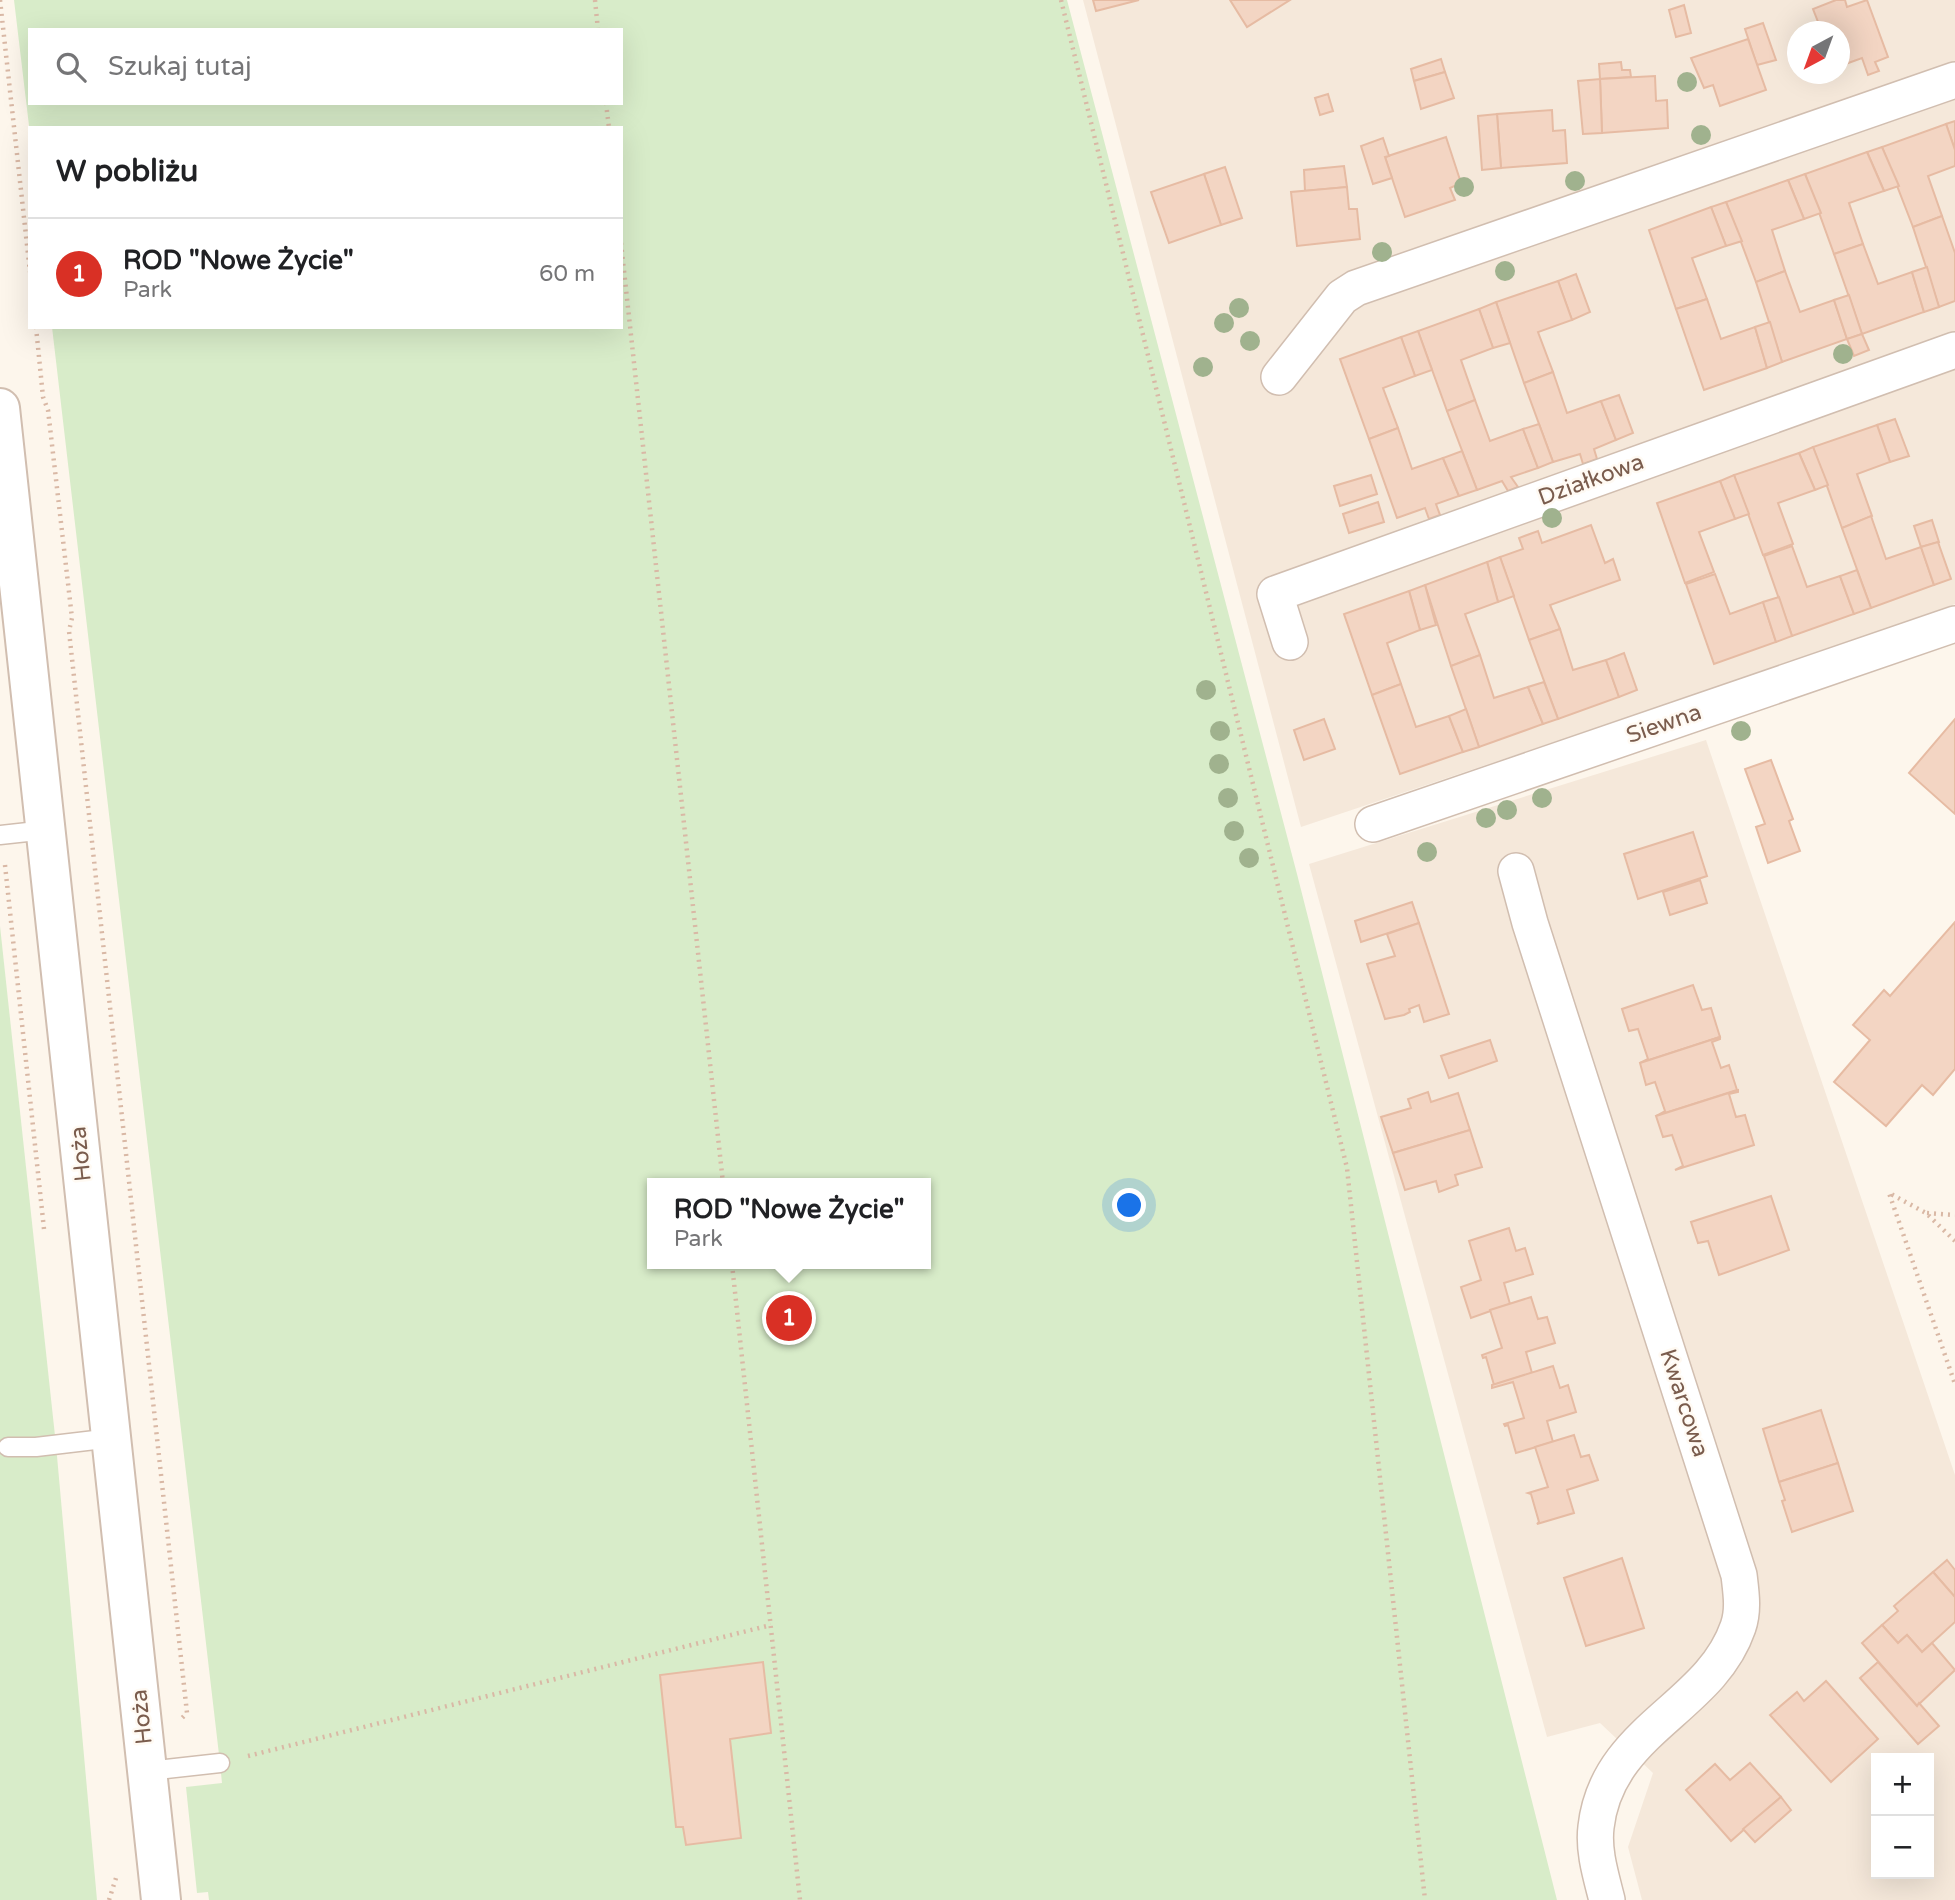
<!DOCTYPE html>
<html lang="pl">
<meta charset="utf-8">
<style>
:root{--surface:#fff;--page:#f2f2f2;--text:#202124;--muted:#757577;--line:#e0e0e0;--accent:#d93025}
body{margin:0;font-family:"Varela Round",sans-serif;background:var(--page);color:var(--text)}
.controls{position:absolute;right:21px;bottom:21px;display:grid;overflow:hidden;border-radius:0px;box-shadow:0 7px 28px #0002}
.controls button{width:63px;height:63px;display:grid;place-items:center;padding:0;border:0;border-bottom:2px solid var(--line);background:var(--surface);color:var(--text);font:35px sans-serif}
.compass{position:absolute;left:1787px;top:21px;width:63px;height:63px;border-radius:50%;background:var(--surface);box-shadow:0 7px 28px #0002;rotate:221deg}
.you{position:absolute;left:1130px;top:1206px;width:24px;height:24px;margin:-18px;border:5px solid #fff;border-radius:50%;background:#1a73e8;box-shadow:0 0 0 10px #1a73e833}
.badge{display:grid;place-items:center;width:46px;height:46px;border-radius:50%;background:var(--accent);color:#fff;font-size:23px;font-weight:700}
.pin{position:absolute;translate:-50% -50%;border:4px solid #fff;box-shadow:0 2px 7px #0006}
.popup{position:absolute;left:647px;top:1178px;width:284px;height:91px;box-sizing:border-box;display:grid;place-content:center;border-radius:0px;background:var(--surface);filter:drop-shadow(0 2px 5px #0005);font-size:23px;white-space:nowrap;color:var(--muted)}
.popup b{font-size:26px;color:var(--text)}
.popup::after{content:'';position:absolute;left:50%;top:100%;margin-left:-14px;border:14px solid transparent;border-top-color:var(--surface)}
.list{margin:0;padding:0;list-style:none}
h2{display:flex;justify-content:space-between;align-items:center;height:91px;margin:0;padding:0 28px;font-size:30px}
h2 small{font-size:23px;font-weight:400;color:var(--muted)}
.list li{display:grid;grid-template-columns:46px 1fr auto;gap:21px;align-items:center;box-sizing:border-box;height:112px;padding:0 28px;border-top:2px solid var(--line)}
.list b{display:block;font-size:26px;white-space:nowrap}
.list p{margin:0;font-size:23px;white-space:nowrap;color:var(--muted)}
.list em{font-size:23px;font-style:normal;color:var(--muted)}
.icon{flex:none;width:38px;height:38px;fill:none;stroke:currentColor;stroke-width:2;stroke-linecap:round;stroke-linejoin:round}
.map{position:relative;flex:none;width:1955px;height:1900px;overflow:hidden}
.search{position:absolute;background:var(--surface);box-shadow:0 7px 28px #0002;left:28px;top:28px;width:595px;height:77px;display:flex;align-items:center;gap:18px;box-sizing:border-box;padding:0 24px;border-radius:0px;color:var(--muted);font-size:26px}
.panel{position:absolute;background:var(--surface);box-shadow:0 7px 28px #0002;left:28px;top:126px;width:595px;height:203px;border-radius:0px}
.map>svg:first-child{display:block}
</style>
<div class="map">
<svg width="1955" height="1900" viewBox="0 0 1955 1900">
<rect width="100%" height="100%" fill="#fdf6ec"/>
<g fill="#f5e8da" fill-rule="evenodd">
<path d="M1083,0h872v604l-174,62 -480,161zM1798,32h42v42h-42z"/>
<path d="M1706,740l249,735v425h-313l-14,-53 25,-74 -53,-50 -53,14 -238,-873zM1876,1758h53v116h-53z"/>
</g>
<g fill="#d8ecc9" fill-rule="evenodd">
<path d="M14,0h1053l230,874 260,1026h-1348l-1,-8 -11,1 -11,-106 36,-4 -2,-20 -168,-1436h569v-199h-591v6zM30,30h591v73h-591zM652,1183h274v81h-274z"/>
<path d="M0,926l56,519 41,455h-97z"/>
</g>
<g fill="#f3d5c3" stroke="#e6bba3" stroke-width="2">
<path d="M1093,0h46l-43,11z"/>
<path d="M1230,0h60l-43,27z"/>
<path d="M1836,0h9l2,7 20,-7 21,57 -13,5 4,9 -11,4 -6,-17 -22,8v-34h-18l-9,-23z"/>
<path d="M1684,5l7,28 -15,4 -7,-27z"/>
<path d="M1763,23l13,37 -19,5 -12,-36z"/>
<path d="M1748,39l18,51 -46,16 -7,-21 -9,3 -13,-30z"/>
<path d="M1441,59l4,13 -31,9 -3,-12z"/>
<path d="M1621,62l1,8h8l1,7 -31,2 -1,-15z"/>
<path d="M1445,72l9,26 -33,11 -7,-28z"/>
<path d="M1655,76l1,25 11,-1 1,28 -66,5 -2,-54z"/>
<path d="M1600,79l2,54 -19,1 -5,-53z"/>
<path d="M1328,94l5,17 -13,4 -5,-17z"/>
<path d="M1552,110l1,21 12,-1 2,33 -66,5 -4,-54z"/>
<path d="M1497,114l4,54 -19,2 -4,-54z"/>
<path d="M1955,121v29l-9,-26z"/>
<path d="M1946,124l9,26v16l-27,10 14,40 -29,11 -31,-80z"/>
<path d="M1446,137l15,46 -11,5 5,12 -50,17 -20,-60z"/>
<path d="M1383,138l6,18 -4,1 7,21 -19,6 -12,-38z"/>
<path d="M1882,147l17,39 -15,5 -17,-39z"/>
<path d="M1867,152l17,39 -35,12 14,41 -29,10 -29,-80z"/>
<path d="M1344,166l3,21 -42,4 -1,-21z"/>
<path d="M1225,167l17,51 -21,7 -17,-51z"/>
<path d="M1204,174l17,51 -52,18 -18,-51z"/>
<path d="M1805,174l16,39 -17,6 -16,-39z"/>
<path d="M1788,180l16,39 -32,11 13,41 -29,11 -30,-80z"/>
<path d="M1347,187l2,22h8l3,30 -63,7 -6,-54z"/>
<path d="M1726,202l16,39 -16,5 -15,-39z"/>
<path d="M1711,207l15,39 -34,12 15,41 -31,10 -27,-79z"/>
<path d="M1942,216l13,37v48l-16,6 -26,-80z"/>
<path d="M1863,244l15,40 34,-12 12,40 -62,22 -28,-80z"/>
<path d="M1927,267l12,40 -15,5 -12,-40z"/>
<path d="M1785,271l15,41 34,-12 13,39 -65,23 -26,-80z"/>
<path d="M1576,274l14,38 -18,8 -14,-39z"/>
<path d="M1558,281l14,39 -34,12 15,40 -29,11 -28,-81z"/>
<path d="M1849,295l13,39 -15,5 -13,-39z"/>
<path d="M1707,299l14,40 34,-12 12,41 -63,22 -28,-81z"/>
<path d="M1496,302l14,41 -17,5 -14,-39z"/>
<path d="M1479,309l14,39 -32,12 14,40 -28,11 -29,-80z"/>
<path d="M1770,322l12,40 -15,6 -12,-41z"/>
<path d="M1418,331l14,39 -17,6 -14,-39z"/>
<path d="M1862,334l7,16 -15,6 -7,-17z"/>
<path d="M1401,337l14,39 -32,12 15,40 -29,11 -29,-80z"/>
<path d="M1553,372l14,41 34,-12 15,39 -22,9 3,10 -14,5 -3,-10 -27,8 -29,-79z"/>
<path d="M1619,395l14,38 -17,7 -15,-39z"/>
<path d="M1475,400l15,41 33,-12 15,39 -27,9 7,10 -10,4 -6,-10 -25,9 -30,-79z"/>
<path d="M1895,419l14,37 -19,6 -13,-37z"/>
<path d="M1539,424l14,38 -15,6 -15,-39z"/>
<path d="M1877,425l13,37 -33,12 15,42 -30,12 -29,-81z"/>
<path d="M1398,428l14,41 31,-11 16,38 -23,8 4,11 -11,4 -4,-11 -28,10 -28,-79z"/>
<path d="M1813,447l15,38 -13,5 -16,-37z"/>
<path d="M1462,451l15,39 -18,6 -16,-38z"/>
<path d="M1799,453l16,37 -37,13 15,41 -30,11 -29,-80z"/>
<path d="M1371,475l6,19 -37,12 -6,-20z"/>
<path d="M1734,475l15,39 -14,5 -15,-38z"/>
<path d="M1720,481l15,38 -36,13 15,40 -29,11 -28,-80z"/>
<path d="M1378,502l6,20 -35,11 -6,-19z"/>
<path d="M1871,516l15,43 35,-12 13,38 -63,23 -29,-80z"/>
<path d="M1932,520l7,22 -18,5 -7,-21z"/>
<path d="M1591,525l14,38 8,-4 7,21 -70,25 10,24 -31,11 -29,-83 23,-8 -4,-11 19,-7 4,12z"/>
<path d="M1938,542l13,37 -17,6 -13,-38z"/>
<path d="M1792,546l15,41 33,-11 14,38 -62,22 -28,-80z"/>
<path d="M1500,557l14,39 -16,6 -11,-40z"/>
<path d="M1487,562l11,40 -33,12 15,41 -29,11 -26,-81z"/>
<path d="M1857,570l14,38 -17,6 -14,-38z"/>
<path d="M1715,574l15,40 33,-12 13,40 -62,22 -28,-80z"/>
<path d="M1425,585l11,40 -16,5 -11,-39z"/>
<path d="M1409,591l11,39 -33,13 14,41 -29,11 -28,-81z"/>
<path d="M1779,597l13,39 -16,6 -13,-40z"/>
<path d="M1560,629l13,41 33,-10 13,37 -61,22 -29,-79z"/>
<path d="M1624,653l13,37 -18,7 -13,-37z"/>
<path d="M1480,655l14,43 34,-11 15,37 -64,23 -28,-81z"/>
<path d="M1544,682l14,37 -15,5 -15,-37z"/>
<path d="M1401,684l15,43 33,-11 14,36 -63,22 -28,-79z"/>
<path d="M1466,709l13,38 -16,5 -14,-36z"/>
<path d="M1324,719l11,30 -31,11 -10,-30z"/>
<path d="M1955,719v95l-46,-41z"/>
<path d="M1771,760l22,59 -4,2 11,30 -32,12 -12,-36 9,-3 -20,-55z"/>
<path d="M1693,832l14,44 -69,23 -14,-45z"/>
<path d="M1700,880l7,23 -37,12 -7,-23z"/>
<path d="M1412,902l7,21 -58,19 -6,-21z"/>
<path d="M1955,922v147l-22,26 -11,-10 -36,41 -52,-44 36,-42 -17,-15 31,-35 6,6z"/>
<path d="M1419,923l30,91 -25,8 -5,-17 -10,4 1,3 -6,3 -19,4 -18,-55 28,-8 -8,-22z"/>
<path d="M1693,985l9,25 9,-2 9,29 -80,26 8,-4 -10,-30 -9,2 -7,-22z"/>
<path d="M1720,1037v2l-8,3 9,26 8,-3 8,25 -81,26 9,-5 -10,-29 -9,3 -6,-22z"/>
<path d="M1490,1040l7,21 -48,17 -8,-22z"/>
<path d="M1738,1090v2l-9,2 7,23 9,-2 9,30 -79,25 8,-4 -11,-31 -9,2 -7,-21z"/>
<path d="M1428,1092l3,10 27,-9 12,37 -77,23 -12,-36 30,-9 -3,-9z"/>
<path d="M1470,1130l12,37 -27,8 3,10 -19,7 -3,-11 -31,9 -12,-37z"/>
<path d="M1771,1196l18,54 -70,25 -11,-34 -10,2 -7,-21z"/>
<path d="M1509,1228l7,23 9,-3 8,26 -29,9 6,21 -39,14 -10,-31 20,-7 -12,-39z"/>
<path d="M1531,1297l7,22 9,-2 8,26 -29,9 6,21 -38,12 -8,-28 -3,1 -1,-3 20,-7 -12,-38z"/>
<path d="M1553,1366l7,22 8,-3 8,27 -29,9 6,21 -37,11 -8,-28 -3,1 -1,-2 20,-6 -11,-36 -21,6v-3z"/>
<path d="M1821,1410l17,53 -59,19 -16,-53z"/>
<path d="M1574,1435l7,22 8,-2 9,25 -31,10 7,23 -37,11 2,-2 -8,-28 -3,-1 20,-6 -13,-40z"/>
<path d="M1838,1463l15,48 -61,21 -10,-31 3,-1 -6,-18z"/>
<path d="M1622,1558l22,70 -58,18 -22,-68z"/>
<path d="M1947,1560l8,10v27l-22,-25z"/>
<path d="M1933,1572l22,25v25l-33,30 -15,-17 -9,8 -16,-18 16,-14 -4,-5z"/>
<path d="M1882,1625l16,18 9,-8 15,17 10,-9 23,27 -38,36 -55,-63z"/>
<path d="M763,1662l8,71 -41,6 11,99 -55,7 -3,-18h-7l-16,-152z"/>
<path d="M1878,1662l39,44 2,-3 20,23 -21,18 -58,-66z"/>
<path d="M1826,1681l52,58 -47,43 -61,-67 27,-23 7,9z"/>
<path d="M1750,1763l31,34 -50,44 -45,-51 29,-26 15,16z"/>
<path d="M1781,1797l10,13 -36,32 -12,-13z"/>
</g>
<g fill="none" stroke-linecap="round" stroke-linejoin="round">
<g stroke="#d1beb0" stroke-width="21">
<g id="service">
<path d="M0,835l46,-5"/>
<path d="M8,1447h28l76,-9"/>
<path d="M148,1771l72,-8"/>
</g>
</g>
<g stroke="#d1beb0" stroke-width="38">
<g id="minor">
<path d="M1279,377l63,-80 14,-9 599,-208"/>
<path d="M1290,642l-15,-48 680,-244"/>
<path d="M1373,824l582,-200"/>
<path d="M1516,871l14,52 209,652c2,17 5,35 -1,52 -28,82 -131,102 -142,200 -3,24 5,49 11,73"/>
</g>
</g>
<g stroke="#d1beb0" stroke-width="42">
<path id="tertiary" d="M0,408l161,1492"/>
</g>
<g stroke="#d9b8a5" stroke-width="4.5" stroke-dasharray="2 5" stroke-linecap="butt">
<path d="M0,0l30,272"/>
<path d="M595,0l3,30"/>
<path d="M1061,0l286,1168 78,732"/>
<path d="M606,103l3,25"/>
<path d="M621,243l102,940"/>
<path d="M36,327l7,70 5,13 24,208 -3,13 118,1082 -5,5"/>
<path d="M5,865l39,364"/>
<path d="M1927,1213l28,2"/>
<path d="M1955,1241l-29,-28 -37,-20 66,191"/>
<path d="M732,1264l68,636"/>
<path d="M248,1756l523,-131"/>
<path d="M109,1900l7,-22"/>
</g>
<use href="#service" stroke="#fff" stroke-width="18"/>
<use href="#minor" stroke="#fff" stroke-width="35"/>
<use href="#tertiary" stroke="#fff" stroke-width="38"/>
</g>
<g fill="#a0b28e">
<circle cx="1687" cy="82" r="10"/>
<circle cx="1701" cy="135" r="10"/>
<circle cx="1575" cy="181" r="10"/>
<circle cx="1464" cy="187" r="10"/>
<circle cx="1382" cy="252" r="10"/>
<circle cx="1505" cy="271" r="10"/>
<circle cx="1239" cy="308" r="10"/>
<circle cx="1224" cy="323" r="10"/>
<circle cx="1250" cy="341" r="10"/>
<circle cx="1843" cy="354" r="10"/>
<circle cx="1203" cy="367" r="10"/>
<circle cx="1552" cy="518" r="10"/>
<circle cx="1206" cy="690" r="10"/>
<circle cx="1220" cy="731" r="10"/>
<circle cx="1741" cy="731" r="10"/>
<circle cx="1219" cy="764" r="10"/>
<circle cx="1228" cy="798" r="10"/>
<circle cx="1542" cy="798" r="10"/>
<circle cx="1507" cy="810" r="10"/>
<circle cx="1486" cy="818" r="10"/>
<circle cx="1234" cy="831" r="10"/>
<circle cx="1427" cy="852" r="10"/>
<circle cx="1249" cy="858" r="10"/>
</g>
<g text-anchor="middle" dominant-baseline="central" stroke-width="5" stroke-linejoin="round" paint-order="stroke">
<g font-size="23" fill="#7a5c4d" stroke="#fffaf3">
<text transform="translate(1591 480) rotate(-20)">Działkowa</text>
<text transform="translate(1664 724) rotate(-19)">Siewna</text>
<text transform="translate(81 1154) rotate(-96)">Hoża</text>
<text transform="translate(1684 1403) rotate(72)">Kwarcowa</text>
<text transform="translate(142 1717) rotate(-96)">Hoża</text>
</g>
</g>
</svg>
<div class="controls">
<button>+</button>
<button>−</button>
</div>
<svg class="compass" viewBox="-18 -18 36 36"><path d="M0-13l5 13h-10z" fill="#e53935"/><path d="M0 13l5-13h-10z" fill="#757577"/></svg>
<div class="you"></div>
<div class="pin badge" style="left:789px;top:1318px">1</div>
<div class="popup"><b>ROD &quot;Nowe Życie&quot;</b>Park</div>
<div class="search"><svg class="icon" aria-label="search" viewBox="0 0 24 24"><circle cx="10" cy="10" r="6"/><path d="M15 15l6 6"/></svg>Szukaj tutaj</div>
<section class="panel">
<h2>W pobliżu<small></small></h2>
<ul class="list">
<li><span class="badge">1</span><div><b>ROD &quot;Nowe Życie&quot;</b><p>Park</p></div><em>60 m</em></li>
</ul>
</section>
</div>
